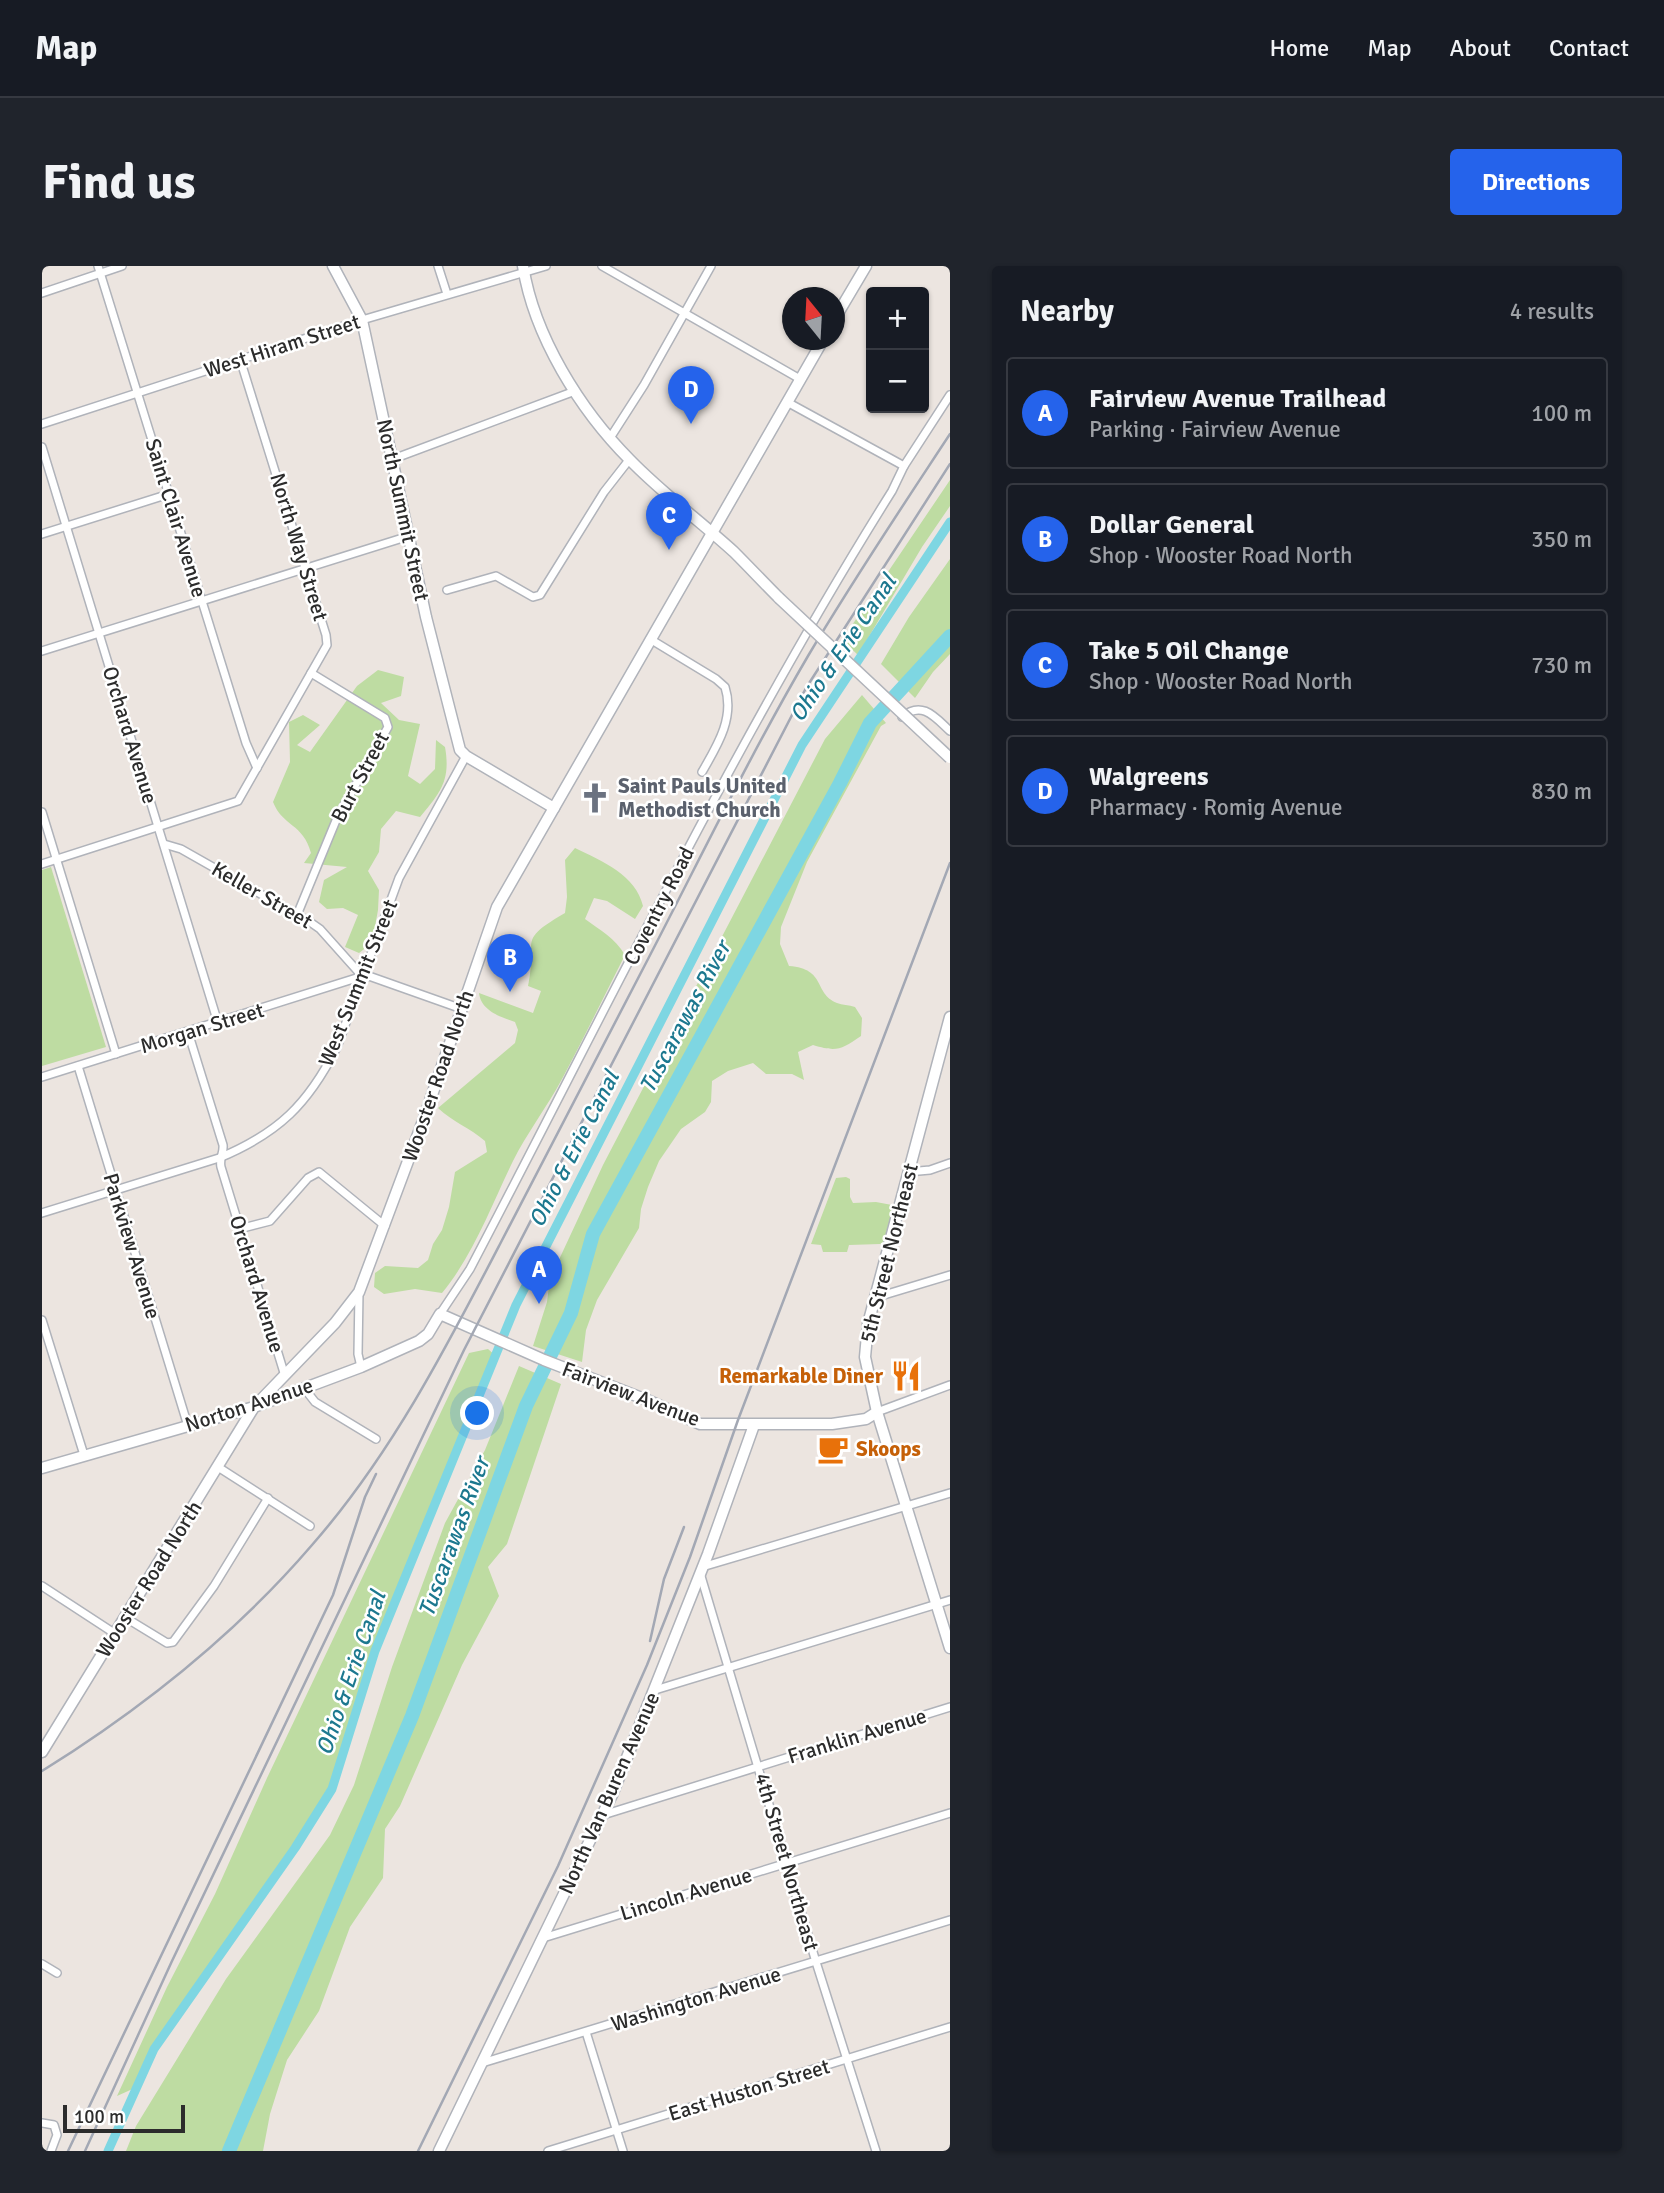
<!DOCTYPE html>
<meta charset="utf-8">
<style>
:root{--surface:#171b24;--page:#20242c;--text:#f1f3f6;--muted:#9ea1a6;--line:#363941;--accent:#2563eb}
body{margin:0;font-family:Signika,sans-serif;background:var(--page);color:var(--text)}
.controls{position:absolute;right:21px;top:21px;display:grid;overflow:hidden;border-radius:7px;box-shadow:0 2px 5px #0004}
.controls button{width:63px;height:63px;display:grid;place-items:center;padding:0;border:0;border-bottom:2px solid var(--line);background:var(--surface);color:var(--text);font:35px sans-serif}
.compass{position:absolute;left:740px;top:21px;width:63px;height:63px;border-radius:50%;background:var(--surface);box-shadow:0 2px 5px #0004;rotate:342deg}
.scale{position:absolute;left:21px;bottom:18px;width:122px;box-sizing:border-box;padding-left:7px;border:4px solid #2c2c2c;border-top:0;font-size:19px;line-height:24px;white-space:nowrap;color:#2c2c2c;-webkit-text-stroke:5px #fff;paint-order:stroke}
.you{position:absolute;left:436px;top:1148px;width:24px;height:24px;margin:-18px;border:5px solid #fff;border-radius:50%;background:#1a73e8;box-shadow:0 0 0 10px #1a73e833}
.badge{display:grid;place-items:center;width:46px;height:46px;border-radius:50%;background:var(--accent);color:#fff;font-size:23px;font-weight:700}
.pin{position:absolute;translate:-50% -58px;filter:drop-shadow(0 2px 4px #0008)}
.pin::after{content:'';position:absolute;top:37px;width:24px;height:21px;background:inherit;clip-path:polygon(0 0,100% 0,50% 100%)}
.list{margin:0;padding:0;list-style:none}
h2{display:flex;justify-content:space-between;align-items:center;height:91px;margin:0;padding:0 28px;font-size:30px}
h2 small{font-size:23px;font-weight:400;color:var(--muted)}
.list li{display:grid;grid-template-columns:46px 1fr auto;gap:21px;align-items:center;box-sizing:border-box;height:112px;margin:0 14px 14px;padding:0 14px;border:2px solid var(--line);border-radius:7px}
.list b{display:block;font-size:26px;white-space:nowrap}
.list p{margin:0;font-size:23px;white-space:nowrap;color:var(--muted)}
.list em{font-size:23px;font-style:normal;color:var(--muted)}
.map{position:relative;flex:none;width:908px;height:1885px;overflow:hidden;border-radius:7px}
header{display:flex;align-items:center;gap:42px;box-sizing:border-box;height:98px;padding:0 35px;background:var(--surface);border-bottom:2px solid var(--line)}
header strong{font-size:33px}
nav{display:flex;gap:38px;margin-inline-start:auto;font-size:24px}
.intro{display:flex;align-items:center;justify-content:space-between;box-sizing:border-box;height:168px;padding:0 42px}
h1{margin:0;font-size:49px}
.button{padding:18px 32px;border-radius:7px;background:var(--accent);color:#fff;font-size:24px;font-weight:700}
main{display:flex;gap:42px;padding:0 42px}
aside{flex:1;background:var(--surface);border-radius:7px;box-shadow:0 2px 5px #0004}
.map>svg:first-child{display:block}
</style>
<header>
<strong>Map</strong>
<nav><a>Home</a><a>Map</a><a>About</a><a>Contact</a></nav>
</header>
<div class="intro"><h1>Find us</h1><a class="button">Directions</a></div>
<main>
<div class="map">
<svg width="908" height="1885" viewBox="0 0 908 1885">
<rect width="100%" height="100%" fill="#ece5e0"/>
<g fill="#bedca2">
<path d="M908,214v26l-28,41 -64,108 -16,-15z"/>
<path d="M908,293v95l-17,18 -18,26 -34,-34 28,-47z"/>
<path d="M336,404l26,7 -3,19 -20,7 18,17 21,4 -12,52 12,8 15,-15 1,-29 9,7c6,34 -5,46 -25,70l-24,-6 -15,18 -2,23 -11,19 11,19 -1,20 -6,33 -13,10 -14,-6 13,-32 -15,-7 -16,1 -8,-7 5,-22 23,-13 -43,-4 7,-10c-8,-30 -28,-26 -38,-51l17,-40 -1,-40 14,-7 17,10 -23,20 13,7 47,-66z"/>
<path d="M820,429l24,28 -5,3 -74,136 -26,65 -1,17 9,22c38,3 24,27 48,37 5,2 12,2 18,4l7,11 -1,18c-20,14 -25,16 -48,9l-15,7 6,28 -12,-6h-26l-13,-11 -25,8 -16,10 -1,21 -6,10 -24,17 -22,32 -11,26 -7,22 -2,19 -42,72 -11,30 -4,32 -49,-16 14,-44 3,-23 53,-114 222,-426z"/>
<path d="M533,582c27,13 61,27 68,58l-8,13 -28,-18 -13,-3 -9,21c15,11 30,19 40,36 -21,41 -41,83 -63,124 -15,28 -35,54 -49,82 -22,45 -39,93 -71,132l-27,-4 -31,5 -10,-7 1,-14 10,-7 33,2 10,-8 5,-16 9,-14 7,-23 6,-35 32,-20 -2,-11c-15,-13 -32,-19 -47,-33l77,-65 3,-13 -3,-8c-14,-5 -34,-11 -36,-29l54,20 8,-22 -13,-5c10,-48 -13,-44 37,-73l2,-16 -2,-37z"/>
<path d="M9,601l55,180 -64,19v-196z"/>
<path d="M804,911l4,2v18l3,6 23,-1 16,3 1,7 -8,29 -5,3 -31,1 -2,7h-24l-2,-7 -10,-1 25,-66z"/>
<path d="M446,1083l8,7 -121,295 -43,138 -178,260 -17,38 -20,9 50,-109 48,-93 52,-116 202,-425z"/>
<path d="M477,1100l42,18 -54,160 -19,23 11,29 -37,69 -62,141 -15,23 -2,49 -33,49 -31,84 -32,49 -17,54 -7,37h-137l10,-25 90,-147 104,-144 24,-50 38,-118 53,-144 40,-73z"/>
</g>
<g fill="none" stroke-linecap="round" stroke-linejoin="round">
<path stroke="#7ed6e2" stroke-width="9" d="M66,1885l46,-102 141,-201 37,-59 43,-138 141,-346 286,-560 148,-223"/>
<path stroke="#7ed6e2" stroke-width="14" d="M187,1885l183,-435 114,-310 45,-93 22,-79 247,-451 30,-60 80,-87"/>
<g stroke="#b0b3ba" stroke-width="10">
<g id="street">
<path d="M56,0l148,477 11,25"/>
<path d="M396,0l9,28"/>
<path d="M560,0l198,113"/>
<path d="M0,27l80,-27"/>
<path d="M745,136l117,64"/>
<path d="M0,158l320,-104 184,-54"/>
<path d="M568,172l34,-53 67,-119"/>
<path d="M0,181l176,576"/>
<path d="M351,193l182,-68"/>
<path d="M0,268l127,-40"/>
<path d="M405,324l49,-14 37,21 7,-2 64,-103 25,-32"/>
<path d="M608,373l66,40 9,8c10,31 -8,59 -23,85"/>
<path d="M0,385l367,-115"/>
<path d="M860,451c20,-17 33,0 48,14"/>
<path d="M0,546l74,242"/>
<path d="M122,578l17,5 129,73 10,7 42,47"/>
<path d="M0,598l196,-63 89,-156 -1,-10 -86,-276"/>
<path d="M255,649l40,-97 51,-91 -3,-9 -74,-45"/>
<path d="M146,766l35,113c1,8 -4,13 -2,22l64,209"/>
<path d="M36,800l110,360"/>
<path d="M0,811l324,-102 96,34"/>
<path d="M866,906l22,-2 20,-7"/>
<path d="M0,947l177,-55c60,-25 89,-54 118,-111l62,-169 67,-122"/>
<path d="M197,963l31,-8 38,-43 11,-6 66,54"/>
<path d="M317,1026l-1,62 3,13"/>
<path d="M832,1032l76,-23"/>
<path d="M398,1048l30,-45c137,-261 265,-528 422,-778l12,-25 46,-71"/>
<path d="M0,1054l42,135"/>
<path d="M262,1122l11,14 61,37"/>
<path d="M835,1146l73,-27"/>
<path d="M176,1201l92,59"/>
<path d="M660,1301l248,-74"/>
<path d="M658,1307l116,389 60,189"/>
<path d="M0,1320l72,47"/>
<path d="M84,1352l41,25 6,-1 41,-56 54,-88"/>
<path d="M613,1424l295,-90"/>
<path d="M561,1549l347,-108"/>
<path d="M501,1672l407,-125"/>
<path d="M0,1698l15,9"/>
<path d="M544,1766l37,119"/>
<path d="M440,1797l468,-143"/>
<path d="M0,1857l12,2 3,10 -6,16"/>
<path d="M506,1885l402,-124"/>
</g>
</g>
<g stroke="#b0b3ba" stroke-width="13">
<g id="secondary">
<path d="M291,0l29,54 64,297 34,133 6,6 88,52"/>
<path d="M481,0c11,70 57,144 107,194 32,33 70,61 104,92 15,15 30,31 45,46"/>
<path d="M792,54l32,-54"/>
<path d="M908,751l-82,307 -3,33 12,55 73,236"/>
<path d="M0,1202l212,-61 107,-40 58,-26 9,-7 12,-20 104,46 103,40 53,24h132l34,-5 11,-7"/>
<path d="M0,1486l212,-345 81,-84 24,-31 64,-171 74,-214 326,-567"/>
<path d="M397,1885l173,-356 96,-241 46,-129"/>
</g>
</g>
<use href="#street" stroke="#fff" stroke-width="7"/>
<use href="#secondary" stroke="#fff" stroke-width="10"/>
<g stroke="#a3a8b4" stroke-width="2.5">
<path d="M608,1375l14,-62 20,-52"/>
<path d="M0,1505c101,-63 192,-135 270,-226 78,-89 133,-195 187,-299 50,-95 99,-190 148,-285 53,-102 103,-206 161,-305 45,-76 94,-149 142,-222"/>
<path d="M26,1885l265,-556 32,-98 11,-23"/>
<path d="M43,1885l87,-190 292,-611 342,-662 144,-224"/>
<path d="M376,1885l140,-285 89,-201 43,-108 48,-137 212,-557"/>
</g>
<g stroke="#b0b3ba" stroke-width="13" stroke-linecap="butt">
<path id="secondary-bridge" d="M737,332l171,160"/>
</g>
<use href="#secondary-bridge" stroke="#fff" stroke-width="10"/>
</g>
<defs>
<g id="church-bare" transform="scale(2.415)"><path d="M-1.2-6h2.4v3.5h3.3v2.4h-3.3V6h-2.4V-.1h-3.3v-2.4h3.3Z" fill="#6b7280" stroke="#fff" stroke-width="2.5" paint-order="stroke"/></g>
<g id="restaurant-bare" transform="scale(2.415)"><path d="M-5-6h1v4h1v-4h1v4h1v-4h1v5L-1.5 .5V6h-2V.5L-5-1ZM5-6V6H3V1.5H1.5Q1.5-4 5-6Z" fill="#e8710a" stroke="#fff" stroke-width="2.5" paint-order="stroke"/></g>
<g id="cafe-bare" transform="scale(2.415)"><path d="M-5.5-4.5H6V0H3Q3 3.5 0 3.5H-2.5Q-5.5 3.5-5.5 0ZM3-3.2v2h1.7v-2ZM-6 4.5H4V6H-6Z" fill="#e8710a" stroke="#fff" stroke-width="2.5" paint-order="stroke"/></g>
</defs>
<g fill-rule="evenodd">
<use href="#church-bare" x="553" y="532"/>
<use href="#restaurant-bare" x="864" y="1110"/>
<use href="#cafe-bare" x="791" y="1183"/>
</g>
<g text-anchor="middle" dominant-baseline="central" stroke-width="5" stroke-linejoin="round" paint-order="stroke">
<g font-size="21" fill="#2c2c2c" stroke="#fff">
<text transform="translate(240 80) rotate(-18)">West Hiram Street</text>
<text transform="translate(361 244) rotate(78)">North Summit Street</text>
<text transform="translate(134 252) rotate(73)">Saint Clair Avenue</text>
<text transform="translate(257 281) rotate(73)">North Way Street</text>
<text transform="translate(88 469) rotate(73)">Orchard Avenue</text>
<text transform="translate(318 511) rotate(-62)">Burt Street</text>
<text transform="translate(220 629) rotate(30)">Keller Street</text>
<text transform="translate(617 640) rotate(-63)">Coventry Road</text>
<text transform="translate(316 717) rotate(-68)">West Summit Street</text>
<text transform="translate(160 762) rotate(-17)">Morgan Street</text>
<text transform="translate(396 810) rotate(-71)">Wooster Road North</text>
<text transform="translate(90 980) rotate(73)">Parkview Avenue</text>
<text transform="translate(847 987) rotate(-76)">5th Street Northeast</text>
<text transform="translate(215 1018) rotate(73)">Orchard Avenue</text>
<text transform="translate(589 1128) rotate(21)">Fairview Avenue</text>
<text transform="translate(207 1139) rotate(-18)">Norton Avenue</text>
<text transform="translate(107 1313) rotate(-58)">Wooster Road North</text>
<text transform="translate(815 1470) rotate(-17)">Franklin Avenue</text>
<text transform="translate(567 1527) rotate(-66)">North Van Buren Avenue</text>
<text transform="translate(745 1596) rotate(74)">4th Street Northeast</text>
<text transform="translate(644 1628) rotate(-17)">Lincoln Avenue</text>
<text transform="translate(654 1733) rotate(-17)">Washington Avenue</text>
<text transform="translate(707 1824) rotate(-17)">East Huston Street</text>
</g>
<g font-size="21" font-weight="bold" fill="#5b616d" stroke="#fff" text-anchor="start">
<text x="576" y="520">Saint Pauls United<tspan x="576" dy="24">Methodist Church</tspan></text>
</g>
<g font-size="21" font-weight="bold" fill="#c56008" stroke="#fff" text-anchor="end">
<text x="841" y="1110">Remarkable Diner</text>
<text x="814" y="1183" text-anchor="start">Skoops</text>
</g>
<g font-size="23" font-style="italic" fill="#1c788f" stroke="#fff">
<text transform="translate(801 382) rotate(-56)">Ohio &amp; Erie Canal</text>
<text transform="translate(643 751) rotate(-62)">Tuscarawas River</text>
<text transform="translate(532 883) rotate(-63)">Ohio &amp; Erie Canal</text>
<text transform="translate(412 1271) rotate(-70)">Tuscarawas River</text>
<text transform="translate(309 1407) rotate(-71)">Ohio &amp; Erie Canal</text>
</g>
</g>
</svg>
<div class="controls">
<button>+</button>
<button>−</button>
</div>
<svg class="compass" viewBox="-18 -18 36 36"><path d="M0-13l5 13h-10z" fill="#e53935"/><path d="M0 13l5-13h-10z" fill="#9ea1a6"/></svg>
<div class="scale">100 m</div>
<div class="you"></div>
<div class="pin badge" style="left:497px;top:1038px">A</div>
<div class="pin badge" style="left:468px;top:726px">B</div>
<div class="pin badge" style="left:627px;top:284px">C</div>
<div class="pin badge" style="left:649px;top:158px">D</div>
</div>
<aside>
<h2>Nearby<small>4 results</small></h2>
<ul class="list">
<li><span class="badge">A</span><div><b>Fairview Avenue Trailhead</b><p>Parking · Fairview Avenue</p></div><em>100 m</em></li>
<li><span class="badge">B</span><div><b>Dollar General</b><p>Shop · Wooster Road North</p></div><em>350 m</em></li>
<li><span class="badge">C</span><div><b>Take 5 Oil Change</b><p>Shop · Wooster Road North</p></div><em>730 m</em></li>
<li><span class="badge">D</span><div><b>Walgreens</b><p>Pharmacy · Romig Avenue</p></div><em>830 m</em></li>
</ul>
</aside>
</main>
